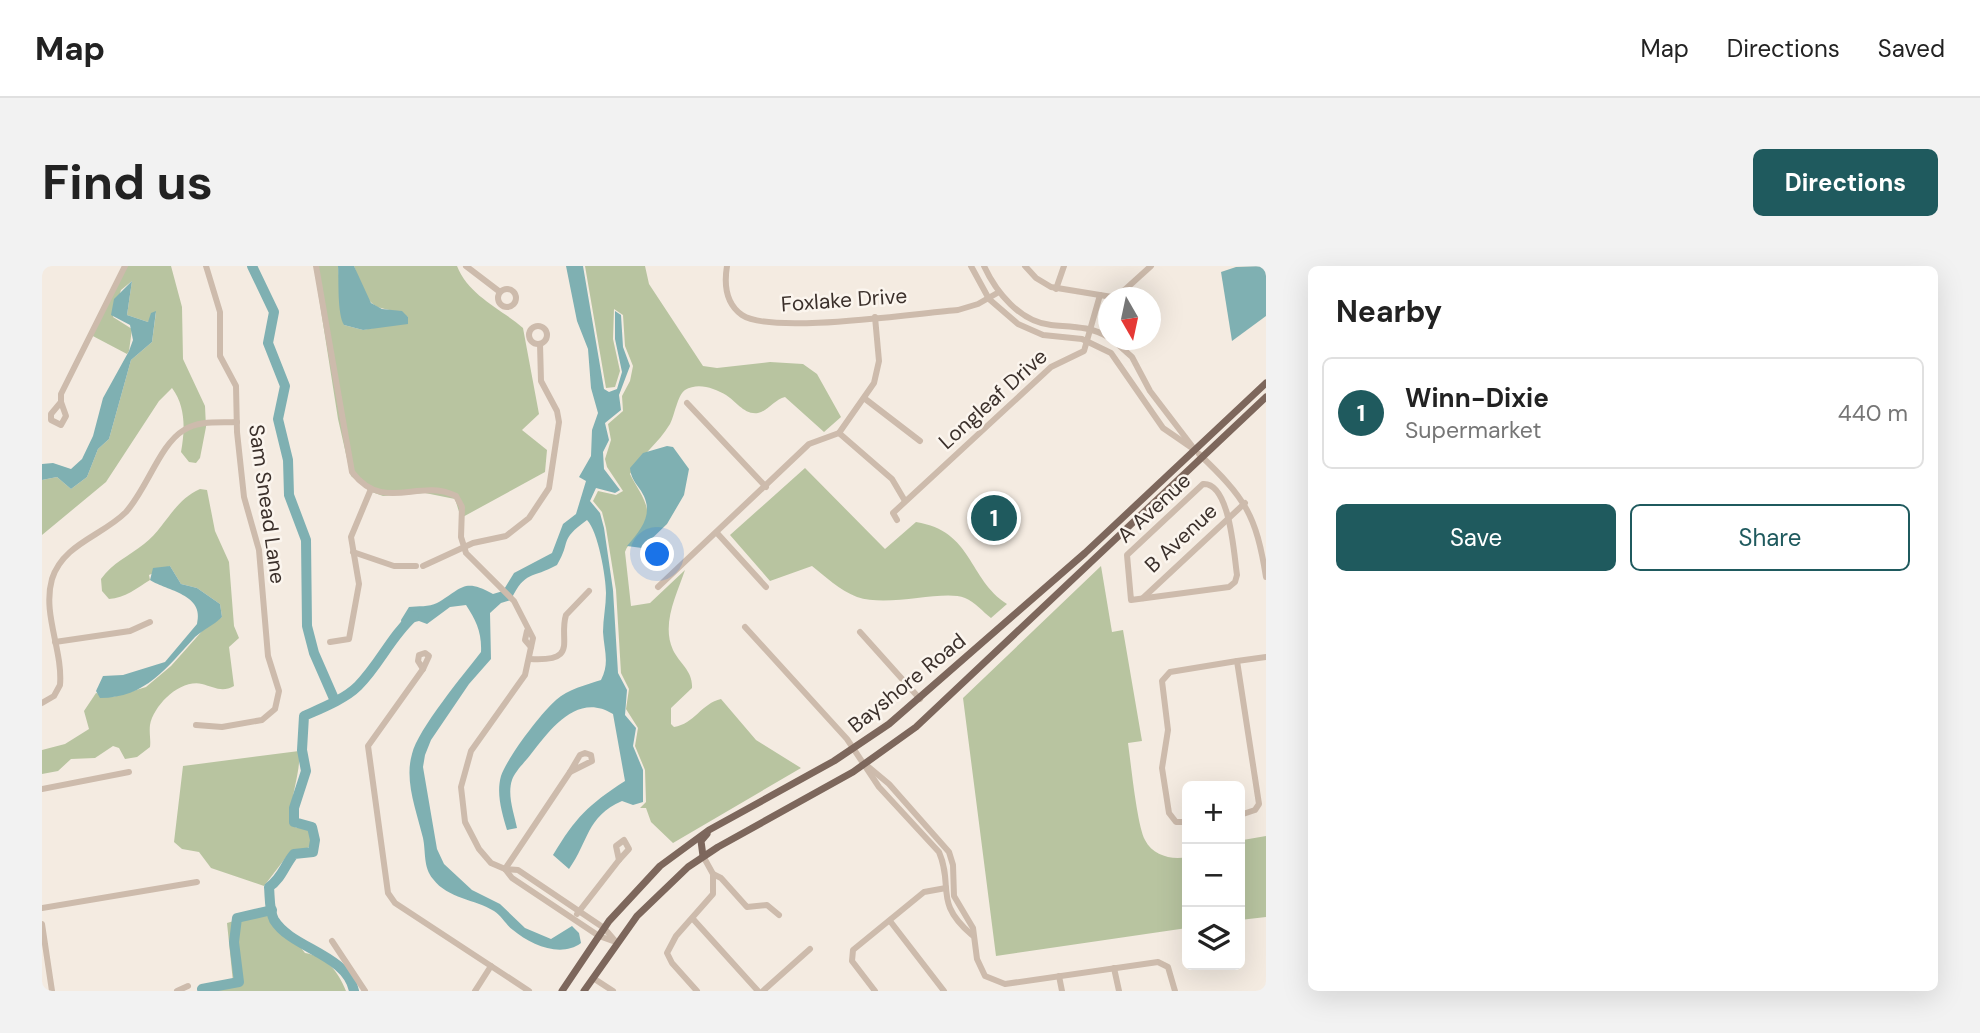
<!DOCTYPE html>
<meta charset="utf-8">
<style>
:root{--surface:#fff;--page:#f2f2f2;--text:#222;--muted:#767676;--line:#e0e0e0;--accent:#1f5a5e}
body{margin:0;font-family:"DM Sans",sans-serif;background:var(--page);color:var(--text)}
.controls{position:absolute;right:21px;bottom:21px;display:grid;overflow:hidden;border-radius:10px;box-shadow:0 7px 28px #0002}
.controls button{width:63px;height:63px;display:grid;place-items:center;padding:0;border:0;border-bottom:2px solid var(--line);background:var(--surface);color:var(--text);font:35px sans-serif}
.compass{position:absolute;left:1056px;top:21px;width:63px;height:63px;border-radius:50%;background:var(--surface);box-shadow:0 7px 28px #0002;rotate:171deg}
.you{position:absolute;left:616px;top:289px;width:24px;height:24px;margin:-18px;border:5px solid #fff;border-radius:50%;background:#1a73e8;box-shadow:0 0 0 10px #1a73e833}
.badge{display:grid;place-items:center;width:46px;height:46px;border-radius:50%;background:var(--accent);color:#fff;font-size:23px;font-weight:700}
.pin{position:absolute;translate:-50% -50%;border:4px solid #fff;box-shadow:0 2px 7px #0006}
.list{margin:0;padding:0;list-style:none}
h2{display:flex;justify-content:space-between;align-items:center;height:91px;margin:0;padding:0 28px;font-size:30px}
h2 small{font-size:23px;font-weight:400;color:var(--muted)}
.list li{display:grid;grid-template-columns:46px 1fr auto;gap:21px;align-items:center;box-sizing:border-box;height:112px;margin:0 14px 14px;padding:0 14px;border:2px solid var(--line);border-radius:10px}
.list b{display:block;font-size:26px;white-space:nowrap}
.list p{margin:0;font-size:23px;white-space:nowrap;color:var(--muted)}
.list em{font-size:23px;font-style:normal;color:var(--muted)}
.actions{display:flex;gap:14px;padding:21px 28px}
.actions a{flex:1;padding:16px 0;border:2px solid var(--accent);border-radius:10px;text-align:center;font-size:24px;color:var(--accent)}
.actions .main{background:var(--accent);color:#fff}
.icon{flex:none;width:38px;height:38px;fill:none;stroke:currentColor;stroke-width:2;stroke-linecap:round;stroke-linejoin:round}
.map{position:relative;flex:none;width:1224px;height:725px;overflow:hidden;border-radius:10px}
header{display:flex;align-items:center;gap:42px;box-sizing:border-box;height:98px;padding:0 35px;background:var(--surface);border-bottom:2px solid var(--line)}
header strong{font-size:33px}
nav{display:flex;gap:38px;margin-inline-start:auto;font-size:24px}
.intro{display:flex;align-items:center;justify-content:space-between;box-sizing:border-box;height:168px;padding:0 42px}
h1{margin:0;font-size:49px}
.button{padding:18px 32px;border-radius:10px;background:var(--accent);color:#fff;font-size:24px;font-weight:700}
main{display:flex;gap:42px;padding:0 42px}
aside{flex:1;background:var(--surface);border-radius:10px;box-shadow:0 7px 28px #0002}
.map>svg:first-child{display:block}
</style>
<header>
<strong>Map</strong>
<nav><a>Map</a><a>Directions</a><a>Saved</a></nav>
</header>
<div class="intro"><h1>Find us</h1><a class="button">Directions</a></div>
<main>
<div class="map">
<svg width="1224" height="725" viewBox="0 0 1224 725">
<rect width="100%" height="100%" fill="#f4ebe1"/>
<g fill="#b8c4a0">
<path d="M81,0h48l11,41 1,52 22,47 1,21 -6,31 -4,5 -7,-1 -8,-10c4,-22 5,-45 -9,-64l-13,13 -53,81 -64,53v-55l15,-3 14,12 16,-12 11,-28 11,-10 22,-79 21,-18 4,-30 -8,10 -21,-7 5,-34 -11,9 -8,27 19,12 -3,22 -2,3 -38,-20z"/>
<path d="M272,0h24l6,59 19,5 45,-9v-4c-11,-6 -16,-6 -27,-9 -16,-3 -22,-29 -27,-42h103c12,30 43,42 66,62l16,86 -17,16 25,20 -2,22 -84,46 -6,-19 -30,-6 -42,3 -14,-5 -18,-15 -13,-57z"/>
<path d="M543,0h60l4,18 54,82 14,2 53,-6 33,2 14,10 24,43 -17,15 -39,-35c-10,2 -17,14 -27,16 -14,2 -22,-12 -32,-18 -12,-7 -28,-13 -41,-5 -8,6 -10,25 -15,34 -12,20 -28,30 -40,50 8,17 27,37 12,56 -6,8 -14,13 -17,22l6,54 19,-3 35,-33c-8,24 -24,54 -12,80 7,14 20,21 19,38l-21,20v16l3,3c20,-3 28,-24 47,-28l35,41 45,28 -128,75 -22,-21 -5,-14h-6l6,-6 -1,-32 -10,-24 3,-18 -12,-19 3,-20 -8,-16 -5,-83 -10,-62 -4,-16 -9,-11 5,-10 18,4 7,-4 -16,-24 -2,-8 6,-19 -3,-16 15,-13 -1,-15 8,-15 3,-15 -8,-20 -2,-31 -9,-6 -1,30 7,32 -5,16 -9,1z"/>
<path d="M763,202l80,81 31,-27c57,9 52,57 91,82l-16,14c-8,-6 -16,-16 -26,-20 -22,-9 -75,10 -108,-1 -18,-7 -31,-20 -45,-31l-42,15 -40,-46z"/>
<path d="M158,223l7,1 8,41 14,31 5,64 5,12 -10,9 5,39c-12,7 -20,1 -32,-2 -22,-5 -48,21 -52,41 -1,8 1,15 0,22l-13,10 -12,2 -6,-11 -6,-2 -18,12 -24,1 -13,12 -16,3v-24l23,-6 24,-15 -5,-18 12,-18 17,4 33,-10 25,-21 33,-37 18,-12 -2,-13 -23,-16 -16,-4 -11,-18 -21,9 1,5c-13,8 -25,18 -41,19l-7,-8 -1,-12c11,-16 28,-23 43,-35 22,-17 29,-43 56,-55z"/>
<path d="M1059,300l11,66 11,-2 19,111 -14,2c3,21 9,82 17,97 8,16 27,20 42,17v71l-191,28 -33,-258z"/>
<path d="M257,485c3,25 -16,60 -3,77h11l5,8 -2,10 -7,5 -8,-2 -5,3 -26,34 -53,-18 -12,-16 -17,-3 -8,-7 9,-76z"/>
<path d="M1224,570v81l-26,3v-72l5,-1 -2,-7z"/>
<path d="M229,644l34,43c22,4 33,18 41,38h-143l25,-4 5,-5 -6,-59z"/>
</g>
<g fill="#7fb0b2">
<path d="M296,0h16l17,37 11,6 20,2 6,6v7l-45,6 -19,-5c-7,-12 -5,-44 -6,-59z"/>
<path d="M524,0h17l21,123 5,3 8,-3 5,-17 -7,-33v-28l6,4 2,32 7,19 -11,29 2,15 -16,13 4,17 -6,12 1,17 16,21 -5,3 -19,-5 -6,13 10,12 4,15 9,62 5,83 9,17 -2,25 11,13 -3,18 10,24v32l-10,3 -11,-4c-36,16 -33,40 -53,68l-16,-14c23,-38 35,-50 72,-74l-12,-67c-35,-22 -62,14 -82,40 -5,7 -16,17 -19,26 -5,15 2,33 5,48l-10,2c-5,-17 -11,-36 -6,-54 6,-18 40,-63 55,-76 12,-11 30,-15 45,-20 9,-17 3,-30 2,-48 0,-13 3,-26 3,-39 0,-16 -8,-62 -19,-73 -29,21 -15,20 -30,45 -25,14 -32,5 -46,35l-10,3 -11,10 1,46 -22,25 -38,56 -6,15 -2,12 14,82 7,15 28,26 28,14 25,24 26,11 21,-13 7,7 2,10c-20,15 -50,2 -68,-13 -7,-5 -11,-14 -19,-19 -19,-12 -46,-12 -61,-32 -10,-12 -7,-27 -10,-41 -6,-26 -19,-57 -11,-84 6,-25 52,-80 69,-102 1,-19 -5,-32 -15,-47l-16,2 -23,17 -8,-3 -17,4 -1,-5 8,-13c9,-1 20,0 28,-4 25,-14 26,-26 56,-9l10,-3 11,-18 38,-20 11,-29 13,-10 10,-33 -7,-4 12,-21 1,-26 6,-17 -7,-25 -3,-39 -11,-28z"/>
<path d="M1224,0v50l-34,25 -11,-69 15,-5z"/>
<path d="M90,15l-5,34 21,7 3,-9 5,-2 -4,31 -21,18 -22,79 -11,10 -11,28 -16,12 -14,-12 -15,3v-16l11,-1 18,6 11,-10 11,-23 10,-38 26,-47 4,-11 -3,-15 -19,-10 3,-16z"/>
<path d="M625,180l6,1 16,22 -5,26 -17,29 -25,24 -15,-2c16,-18 29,-35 12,-58 -5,-7 -8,-11 -9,-20l13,-15z"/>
<path d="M128,300l11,18 16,4 23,16 2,13c-8,8 -18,12 -27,20 -28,30 -49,61 -95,61l-4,-7 7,-15 20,-1 42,-13 32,-38c8,-30 -30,-33 -47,-44l3,-12z"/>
</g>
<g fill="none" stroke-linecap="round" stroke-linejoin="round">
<g stroke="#7fb0b2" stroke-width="10">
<path d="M210,0l22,46 -6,31 17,43 -7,33 10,41 1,35 17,45 1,86 7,27 21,48"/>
<path d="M160,723l37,-7 -5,-40 3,-24 35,-8"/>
<path d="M312,725c-7,-37 -62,-42 -80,-71 -5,-10 -4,-23 -5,-33 13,-9 15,-21 25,-33l19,-2 2,-12 -3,-13 -18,-5v-14l12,-37 -4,-21 2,-34c18,-8 41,-17 54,-30 22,-22 33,-50 56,-70"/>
</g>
<g stroke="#cdbbac" stroke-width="6">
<path d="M274,0l36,206c32,42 67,5 104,24l6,11 -1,30 5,16 48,48 19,37 -8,37 -54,76 -10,36 4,35 14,27 12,14 14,6 13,1 86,58 12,14"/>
<path d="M424,0l34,26"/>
<path d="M685,0c-3,18 -2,37 15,49 29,20 175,-2 216,-5l20,-6 21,-12"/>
<path d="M929,0l18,33 29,25 25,11 39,4 29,14 52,75 32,22"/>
<path d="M942,0c12,26 36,56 67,59 21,2 39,1 57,12"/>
<path d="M983,0l11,12 15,9 61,10 7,-2 32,-29"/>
<path d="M1014,23l8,-23"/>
<circle cx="465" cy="32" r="9"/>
<circle cx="496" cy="69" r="9"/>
<path d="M1071,74l19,17 18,34 42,55"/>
<path d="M822,132l56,43"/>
<path d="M19,136v-8l64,-128"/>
<path d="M19,136l5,14 -5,9 -10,-5v-6z"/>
<path d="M645,137l79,84"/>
<path d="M797,167l53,46 13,22"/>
<path d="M1157,188c46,44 57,60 67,123"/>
<path d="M1161,218c27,-2 31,71 34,91l-2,7 -6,5 -98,13 -4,-45z"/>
<path d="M855,254l-4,-7 158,-146 33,-16 16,-56"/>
<path d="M675,267l49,54"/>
<path d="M311,286l41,14h22"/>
<path d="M381,300l50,-23 33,-7 23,-18 20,-30 10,-66 -2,-11 -16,-30 -1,-37"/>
<path d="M616,321l151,-143 30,-11 35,-50 5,-22 -4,-44"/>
<path d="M1101,332l102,-95"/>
<path d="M703,361l102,112 32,48 60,65c15,35 -6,50 33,83"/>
<path d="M485,365l-2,9 6,7"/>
<path d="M818,366l60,67"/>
<path d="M13,376l75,-11 20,-9"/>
<path d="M288,376l19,-3 10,-55 -8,-47 20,-48"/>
<path d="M383,387l4,3 -6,13 -5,-8 1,-6z"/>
<path d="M488,393c50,3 28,-19 36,-44l23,-24"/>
<path d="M1195,395l29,-4"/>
<path d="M381,403l-55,77 20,147 7,10 134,88"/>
<path d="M0,437l12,-7 6,-11c3,-35 -18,-71 -8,-106 11,-35 50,-43 74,-67 21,-23 34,-68 58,-82 16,-10 35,-7 53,-8"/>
<path d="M154,459l26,2 40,-7 13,-11 4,-18 -11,-35 -9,-106 -15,-53 -7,-65 -1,-46 -16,-30v-44l-14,-46"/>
<path d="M543,487l6,2 1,6 -22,11 10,-17z"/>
<path d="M823,498l24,20 60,68 4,13 1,31 19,32 4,31 8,17 20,8 153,-22 10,5 7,24"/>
<path d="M0,523l87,-17"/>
<path d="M1145,556h-11l-7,-9 -7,-45 6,-38 -6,-49 8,-9 67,-11 22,143 -4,6 -15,5"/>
<path d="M582,574l5,9 -10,11 -3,-14z"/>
<path d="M463,603l7,9 87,58 14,5"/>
<path d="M463,603l65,-97"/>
<path d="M671,608l8,4 26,29 20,-2 12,10"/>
<path d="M0,642l155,-26"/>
<path d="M535,648l42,-54"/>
<path d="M651,653l65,72"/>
<path d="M848,655l54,70"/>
<path d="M0,658l10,67"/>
<path d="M290,675l33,50"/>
<path d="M1072,702l5,23"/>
<path d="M1017,710l3,15"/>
<path d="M551,712l20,13"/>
<path d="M135,725l11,-5"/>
<path d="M433,725l16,-25"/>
<path d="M655,725l-25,-28 -5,-10 9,-17 37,-42v-20l-10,-18"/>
<path d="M721,725l47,-42"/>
<path d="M833,725l-23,-30 1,-11 71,-58 22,-4"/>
</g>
<g stroke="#7d675c" stroke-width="7">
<path d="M661,590l-2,-15 6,-7"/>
<path d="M520,725l47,-70 51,-55 49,-36 125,-69 55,-37 196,-171 181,-170"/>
<path d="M542,725l53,-75 51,-49 30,-20 135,-75 63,-45 350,-330"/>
</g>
</g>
<g text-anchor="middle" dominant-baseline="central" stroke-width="5" stroke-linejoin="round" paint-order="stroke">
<g font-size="21" fill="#3b302b" stroke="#fbf5ee">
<text transform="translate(802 34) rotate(-4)">Foxlake Drive</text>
<text transform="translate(951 133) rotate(-42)">Longleaf Drive</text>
<text transform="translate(225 238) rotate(82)">Sam Snead Lane</text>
<text transform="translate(1112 242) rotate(-43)">A Avenue</text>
<text transform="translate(1139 272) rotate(-43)">B Avenue</text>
<text transform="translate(865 417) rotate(-39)">Bayshore Road</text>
</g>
</g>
</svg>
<div class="controls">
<button>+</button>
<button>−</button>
<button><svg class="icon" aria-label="layers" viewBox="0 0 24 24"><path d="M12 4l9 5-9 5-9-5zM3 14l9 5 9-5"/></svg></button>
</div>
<svg class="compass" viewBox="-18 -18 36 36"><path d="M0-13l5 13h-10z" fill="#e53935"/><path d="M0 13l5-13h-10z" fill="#767676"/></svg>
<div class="you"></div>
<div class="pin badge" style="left:952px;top:252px">1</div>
</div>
<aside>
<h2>Nearby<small></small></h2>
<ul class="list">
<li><span class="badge">1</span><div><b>Winn-Dixie</b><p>Supermarket</p></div><em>440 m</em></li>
</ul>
<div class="actions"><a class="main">Save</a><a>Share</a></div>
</aside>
</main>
